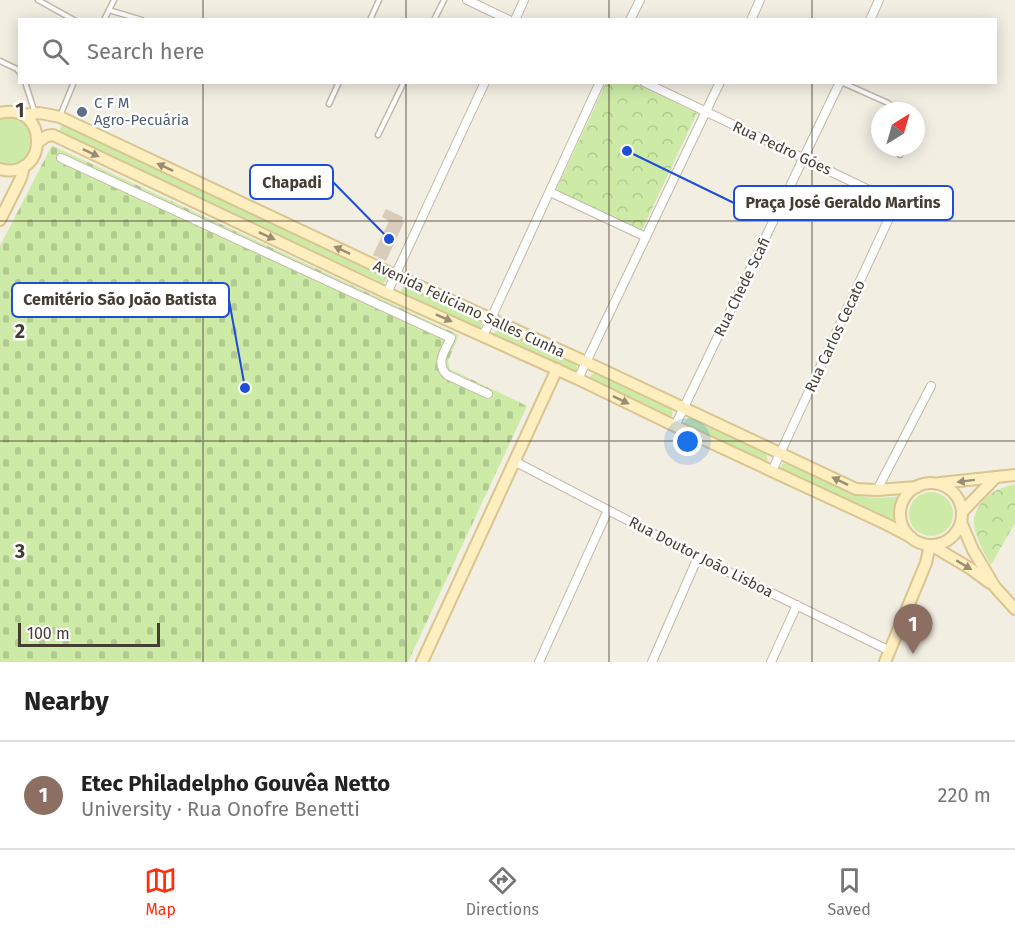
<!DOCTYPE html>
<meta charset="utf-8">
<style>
:root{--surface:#fff;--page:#f2f2f2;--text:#222;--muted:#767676;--line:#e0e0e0;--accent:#ff2f0d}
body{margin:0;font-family:"Fira Sans",sans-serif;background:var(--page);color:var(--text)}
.compass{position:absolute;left:871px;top:102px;width:54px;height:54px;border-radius:50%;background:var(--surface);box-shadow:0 3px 15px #0003;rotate:37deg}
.scale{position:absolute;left:18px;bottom:15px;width:142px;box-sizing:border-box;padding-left:6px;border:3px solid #453d32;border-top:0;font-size:16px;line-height:21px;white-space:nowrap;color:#453d32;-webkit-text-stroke:4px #fff;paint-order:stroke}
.you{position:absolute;left:688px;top:442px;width:21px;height:21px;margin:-15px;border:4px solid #fff;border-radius:50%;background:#1a73e8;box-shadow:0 0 0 9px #1a73e833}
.badge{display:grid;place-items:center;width:39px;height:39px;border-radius:50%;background:var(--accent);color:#fff;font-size:20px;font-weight:700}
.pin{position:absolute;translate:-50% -50px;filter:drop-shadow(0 2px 3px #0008)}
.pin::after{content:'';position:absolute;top:32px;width:21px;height:18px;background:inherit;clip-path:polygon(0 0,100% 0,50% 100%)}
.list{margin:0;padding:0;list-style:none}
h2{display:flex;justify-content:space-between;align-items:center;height:78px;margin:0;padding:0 24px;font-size:26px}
h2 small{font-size:20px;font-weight:400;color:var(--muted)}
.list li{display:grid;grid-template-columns:39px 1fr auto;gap:18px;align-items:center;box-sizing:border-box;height:108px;padding:0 24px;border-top:2px solid var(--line)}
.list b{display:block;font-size:22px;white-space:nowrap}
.list p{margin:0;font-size:20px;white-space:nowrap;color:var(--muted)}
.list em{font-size:20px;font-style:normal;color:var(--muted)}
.icon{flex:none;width:33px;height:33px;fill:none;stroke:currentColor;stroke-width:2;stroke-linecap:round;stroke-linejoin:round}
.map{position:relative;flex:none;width:1015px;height:662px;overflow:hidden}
.search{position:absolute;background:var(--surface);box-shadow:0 3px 15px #0003;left:18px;right:18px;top:18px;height:66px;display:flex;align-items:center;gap:15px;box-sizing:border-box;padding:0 21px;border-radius:0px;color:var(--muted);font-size:22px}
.sheet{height:186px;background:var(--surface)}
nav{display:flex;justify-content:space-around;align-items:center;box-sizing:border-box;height:84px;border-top:2px solid var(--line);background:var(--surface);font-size:16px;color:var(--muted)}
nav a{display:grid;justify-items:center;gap:3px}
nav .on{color:var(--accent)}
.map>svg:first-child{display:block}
</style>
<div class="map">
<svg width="1015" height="662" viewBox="0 0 1015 662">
<defs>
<pattern id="cemetery-stones" width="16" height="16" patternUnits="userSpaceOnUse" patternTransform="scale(1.5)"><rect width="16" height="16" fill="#cdeba7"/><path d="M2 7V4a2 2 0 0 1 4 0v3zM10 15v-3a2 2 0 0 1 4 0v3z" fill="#b1ca90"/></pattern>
<pattern id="park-crowns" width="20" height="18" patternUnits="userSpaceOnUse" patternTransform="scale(1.5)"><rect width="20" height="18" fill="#cdeba7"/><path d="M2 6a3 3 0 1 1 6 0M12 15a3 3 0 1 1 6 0" fill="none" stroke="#b1ca90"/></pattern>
</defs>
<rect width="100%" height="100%" fill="#f3eee2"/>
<g fill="#cdeba7">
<path d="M11,116c40,13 20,58 -11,48v-47z"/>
<path d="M62,125l324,149 1,4 -1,3 -3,2 -320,-149 -4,-3z"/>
<path d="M406,284l76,38v5l-4,2 -76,-36 -1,-3z"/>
<path d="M499,330l76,34 2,2v5l-3,3 -80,-37 -1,-3 3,-3z"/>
<path d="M595,373l75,35 3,4 -1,4 -4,2 -78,-38 1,-5z"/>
<path d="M689,418l77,36 2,7 -3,2 -79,-35 -1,-7z"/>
<path d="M782,464h6l68,31c15,4 29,3 45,1l-5,17 1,9h-3l-112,-49 -1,-5z"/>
<circle cx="931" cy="514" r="22"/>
</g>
<path fill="url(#cemetery-stones)" d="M53,146l406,189 -11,26 2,8 77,37 -119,256h-408v-416l51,-99z"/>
<g fill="url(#park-crowns)">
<path d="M606,83h28l63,30 -55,117 -86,-40z"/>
<path d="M1015,484v39l-24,42c-7,-12 -18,-32 -17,-45 0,-6 3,-9 5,-14 9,-14 21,-18 36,-22z"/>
</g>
<path fill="#d8ccba" d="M386,209l17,8 -1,4 2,1 -18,39 -13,-6 16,-34 -7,-4z"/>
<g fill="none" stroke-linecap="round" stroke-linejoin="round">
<g stroke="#c2b8a7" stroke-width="7">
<g id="lane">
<path d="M38,0l36,20"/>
<path d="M109,10l5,-10"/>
<path d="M104,20l5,-10 33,10"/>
<path d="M370,20l9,-20"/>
<path d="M434,20l10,-20"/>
<path d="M0,61l17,8 3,4"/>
<path d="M25,82l10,31"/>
<path d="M841,82l47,21 9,8"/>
<path d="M329,104l10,-22"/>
<path d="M60,116l14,-34"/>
<path d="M378,135l26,-53"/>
<path d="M900,155v-8"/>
</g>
</g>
<g stroke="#c2b8a7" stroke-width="10">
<g id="street">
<path d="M467,0l42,20"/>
<path d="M515,20l9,-20"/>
<path d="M630,20l10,-20"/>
<path d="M751,20l9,-20"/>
<path d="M870,20l9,-20"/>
<path d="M644,82l246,118 32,-3"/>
<path d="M61,158l390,180c-6,12 -16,25 -4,37l41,19"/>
<path d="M550,192l96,45"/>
<path d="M387,293l98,-211"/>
<path d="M483,336l117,-254"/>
<path d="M578,379l142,-297"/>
<path d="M675,426l165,-344"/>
<path d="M514,461l184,96 192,94"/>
<path d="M772,471l118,-255v-16"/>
<path d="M877,490l54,-104"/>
<path d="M539,662l69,-152"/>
<path d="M652,662l46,-105"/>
<path d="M771,662l26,-57"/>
</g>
</g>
<g stroke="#dac590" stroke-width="14">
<g id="secondary">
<path d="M0,113c50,-12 49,69 0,56"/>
<path d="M23,115l17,-2 20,4 335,158 191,87 270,127 21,1 40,-3"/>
<path d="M38,142l9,-6 6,-1 334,158 191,86 97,47 211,98 25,13"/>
<path d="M0,220l21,-42 3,-12"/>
<path d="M940,483l75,-8"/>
<circle cx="931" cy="514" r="31"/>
<path d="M962,512l34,-35"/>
<path d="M961,522l12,28 22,37 20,22"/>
<path d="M931,545l40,24 19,14"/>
<path d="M422,662l135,-293"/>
<path d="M885,662l41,-99 4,-18"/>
</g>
</g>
<use href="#lane" stroke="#fff" stroke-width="4"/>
<use href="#street" stroke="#fff" stroke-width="8"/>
<use href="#secondary" stroke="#ffefc0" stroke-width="10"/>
</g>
<defs><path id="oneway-solid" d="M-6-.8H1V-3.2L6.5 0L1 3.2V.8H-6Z" transform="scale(1.5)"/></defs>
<g fill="#998d72">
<use href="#oneway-solid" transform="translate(91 153) rotate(25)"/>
<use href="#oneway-solid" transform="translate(165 167) rotate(-155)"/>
<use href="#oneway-solid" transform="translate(267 236) rotate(25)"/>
<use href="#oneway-solid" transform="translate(342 250) rotate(-155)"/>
<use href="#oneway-solid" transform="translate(444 318) rotate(24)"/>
<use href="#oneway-solid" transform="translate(621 400) rotate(26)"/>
<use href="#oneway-solid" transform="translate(840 481) rotate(-154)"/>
<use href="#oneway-solid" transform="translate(966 481) rotate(173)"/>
<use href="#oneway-solid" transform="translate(964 565) rotate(31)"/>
</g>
<path fill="none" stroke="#453d32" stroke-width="1.5" stroke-opacity="0.55" d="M203,0v20M406,0v20M609,0v20M812,0v20M203,82v580M406,82v580M609,82v580M812,82v580M0,221h1015M0,441h1015"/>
<circle fill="#5c6f8a" stroke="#fff" stroke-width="2" cx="82" cy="112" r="6"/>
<g text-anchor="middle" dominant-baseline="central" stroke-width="5" stroke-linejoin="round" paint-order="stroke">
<g font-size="15" fill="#4e5e75" stroke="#fff" text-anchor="start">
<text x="94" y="103">C F M<tspan x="94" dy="17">Agro-Pecuária</tspan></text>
</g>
<g font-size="15" fill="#453d32" stroke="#fff">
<text transform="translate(782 148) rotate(25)">Rua Pedro Góes</text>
<text transform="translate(742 287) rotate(-64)">Rua Chede Scafi</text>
<text transform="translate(469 309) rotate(25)">Avenida Feliciano Salles Cunha</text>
<text transform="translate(835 336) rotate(-65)">Rua Carlos Cecato</text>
<text transform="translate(701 557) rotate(27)">Rua Doutor João Lisboa</text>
</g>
</g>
<g font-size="20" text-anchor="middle" font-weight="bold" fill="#453d32" stroke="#fff" stroke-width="5" stroke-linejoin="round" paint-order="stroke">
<text x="20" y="117">1</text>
<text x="20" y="338">2</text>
<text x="20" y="558">3</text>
</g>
<path fill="none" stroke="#1d4ed8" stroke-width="2" d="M389 239L333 182M627 151L734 203M245 388L229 300"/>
<g fill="#1d4ed8" stroke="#fff" stroke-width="2">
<circle cx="389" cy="239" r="6"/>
<circle cx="627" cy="151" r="6"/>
<circle cx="245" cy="388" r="6"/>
</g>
<g fill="#fff" stroke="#1d4ed8" stroke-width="2">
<rect x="250" y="165" width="83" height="34" rx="6"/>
<rect x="734" y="186" width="219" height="34" rx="6"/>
<rect x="12" y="283" width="217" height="34" rx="6"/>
</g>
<g font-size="16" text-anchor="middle" font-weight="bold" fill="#453d32">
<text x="292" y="188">Chapadi</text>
<text x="843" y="208">Praça José Geraldo Martins</text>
<text x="120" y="305">Cemitério São João Batista</text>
</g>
</svg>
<svg class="compass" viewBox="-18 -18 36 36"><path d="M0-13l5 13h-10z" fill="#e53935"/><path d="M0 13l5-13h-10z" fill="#767676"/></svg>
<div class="scale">100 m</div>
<div class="you"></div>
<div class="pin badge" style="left:913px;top:654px;background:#8d6e63">1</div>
<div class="search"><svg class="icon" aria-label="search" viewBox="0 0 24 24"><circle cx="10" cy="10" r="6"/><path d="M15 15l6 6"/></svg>Search here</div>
</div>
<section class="sheet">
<h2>Nearby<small></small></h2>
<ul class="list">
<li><span class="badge" style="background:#8d6e63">1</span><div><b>Etec Philadelpho Gouvêa Netto</b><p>University · Rua Onofre Benetti</p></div><em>220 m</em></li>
</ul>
</section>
<nav>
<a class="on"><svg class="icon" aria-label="map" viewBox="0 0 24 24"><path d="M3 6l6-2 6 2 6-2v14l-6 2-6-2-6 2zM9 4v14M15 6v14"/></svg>Map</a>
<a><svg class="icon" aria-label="directions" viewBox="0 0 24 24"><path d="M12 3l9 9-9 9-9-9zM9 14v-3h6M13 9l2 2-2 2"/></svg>Directions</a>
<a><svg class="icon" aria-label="saved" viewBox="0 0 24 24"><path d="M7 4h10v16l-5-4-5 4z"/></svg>Saved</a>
</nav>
